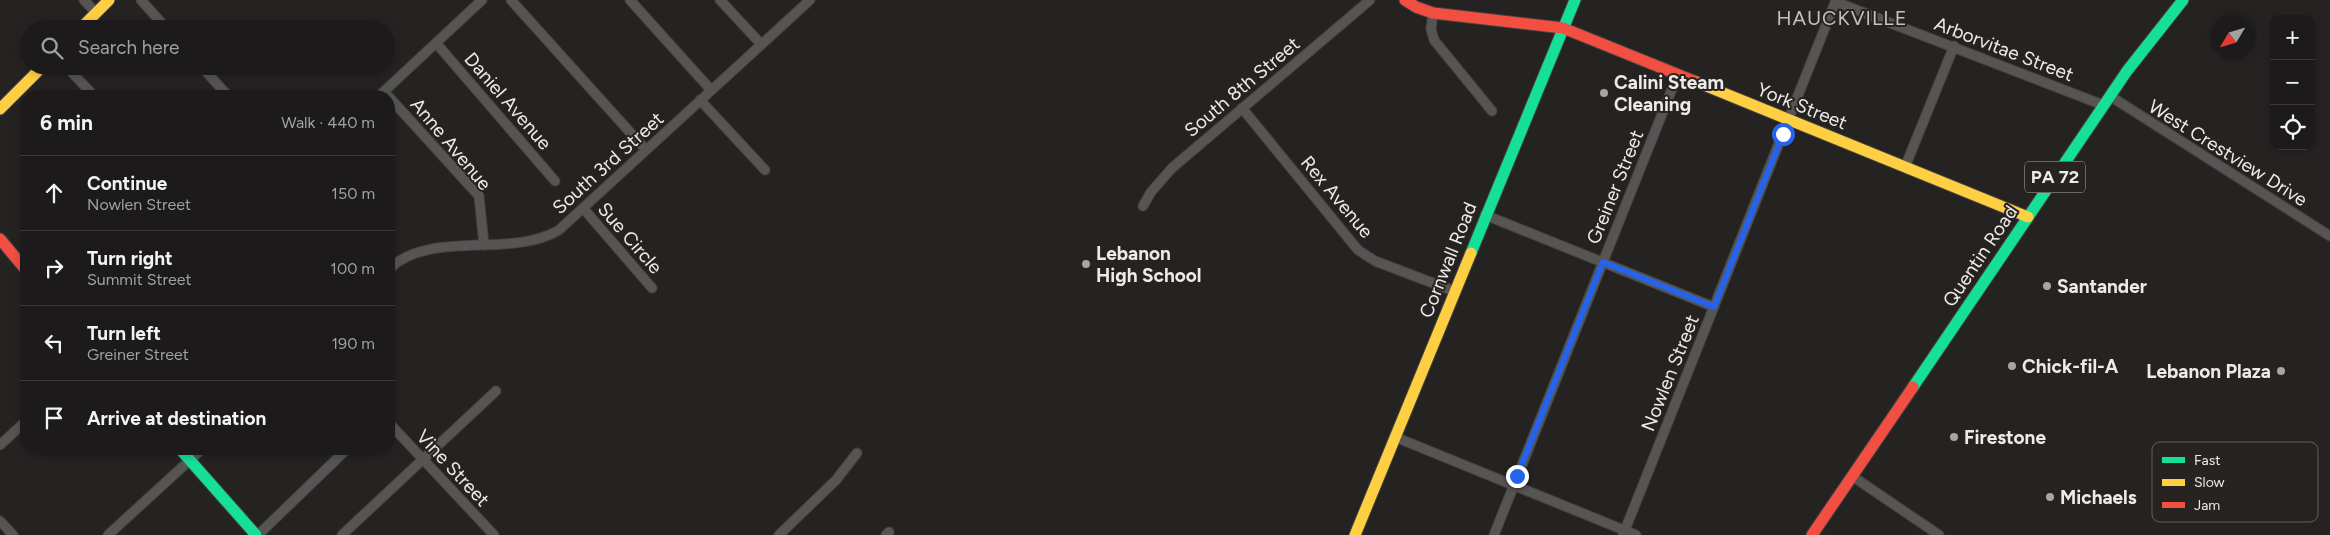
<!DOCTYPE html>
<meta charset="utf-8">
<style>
:root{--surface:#1c1a1a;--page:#252323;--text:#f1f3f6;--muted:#a0a1a2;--line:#3a3839}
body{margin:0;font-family:Figtree,sans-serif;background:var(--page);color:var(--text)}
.controls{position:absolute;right:15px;top:15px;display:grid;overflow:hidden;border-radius:10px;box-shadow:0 2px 8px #0003}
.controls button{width:45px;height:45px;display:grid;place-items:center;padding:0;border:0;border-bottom:1px solid var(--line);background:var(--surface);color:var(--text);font:25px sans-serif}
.compass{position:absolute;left:2210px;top:15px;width:45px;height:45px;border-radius:50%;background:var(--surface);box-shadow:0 2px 8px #0003;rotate:232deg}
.stop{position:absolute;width:15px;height:15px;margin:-11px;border:4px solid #2563eb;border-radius:50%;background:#fff}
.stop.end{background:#2563eb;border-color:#fff;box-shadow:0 1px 5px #0008}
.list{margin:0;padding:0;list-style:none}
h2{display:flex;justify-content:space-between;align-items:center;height:65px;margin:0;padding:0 20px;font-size:21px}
h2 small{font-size:16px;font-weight:400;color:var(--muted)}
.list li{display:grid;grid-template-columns:32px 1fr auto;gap:15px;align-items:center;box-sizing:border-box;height:75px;padding:0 20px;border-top:1px solid var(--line)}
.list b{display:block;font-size:19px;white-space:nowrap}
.list p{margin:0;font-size:16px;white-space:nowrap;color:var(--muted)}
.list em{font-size:16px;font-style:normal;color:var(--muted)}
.icon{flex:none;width:28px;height:28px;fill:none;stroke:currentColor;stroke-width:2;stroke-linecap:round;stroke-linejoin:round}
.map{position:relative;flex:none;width:2330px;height:535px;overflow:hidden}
.search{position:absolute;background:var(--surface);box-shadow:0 2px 8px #0003;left:20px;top:20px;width:375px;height:55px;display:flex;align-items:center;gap:12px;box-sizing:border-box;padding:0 18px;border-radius:28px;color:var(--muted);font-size:19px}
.panel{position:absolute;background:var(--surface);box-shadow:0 2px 8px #0003;left:20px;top:90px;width:375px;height:365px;border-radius:20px}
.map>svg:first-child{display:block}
</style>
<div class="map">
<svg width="2330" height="535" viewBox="0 0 2330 535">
<rect width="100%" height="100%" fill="#252322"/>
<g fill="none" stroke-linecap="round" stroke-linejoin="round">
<g stroke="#434140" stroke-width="11">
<g id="street">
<path d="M84,0l12,13"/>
<path d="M141,0l26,29"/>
<path d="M511,0l135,150"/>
<path d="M630,0l81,90"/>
<path d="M720,0l41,44"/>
<path d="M1836,2l267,103"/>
<path d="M1433,13l-2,16 3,11 58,71"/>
<path d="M436,43l119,138"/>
<path d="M66,66l28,30"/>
<path d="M201,66l27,30"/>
<path d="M379,96l103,-96"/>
<path d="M2110,96l220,140"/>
<path d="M389,97l90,99 5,49"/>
<path d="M700,100l65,70"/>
<path d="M1242,108l116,142 17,11 79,30"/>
<path d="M1905,167l49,-121"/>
<path d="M1143,206l8,-14 21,-24 198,-168"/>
<path d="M583,208l69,80"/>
<path d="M1485,215l229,92"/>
<path d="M389,269c41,-40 122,-10 170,-39l251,-230"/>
<path d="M389,423l105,112"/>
<path d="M1395,437l241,98"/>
<path d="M0,445l26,-24"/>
<path d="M1852,476l87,59"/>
<path d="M0,521l13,14"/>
<path d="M108,535l94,-86"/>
<path d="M258,535l89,-86"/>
<path d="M342,535l154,-144"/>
<path d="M779,535l57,-55 21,-27"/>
<path d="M886,535l3,-3"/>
<path d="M1494,535l184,-461"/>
<path d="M1623,535l213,-535"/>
</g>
</g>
<g stroke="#434140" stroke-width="13">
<g id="fast">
<path d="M1471,253l104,-253"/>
<path d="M1913,387l214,-316 56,-71"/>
<path d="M180,449l76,86"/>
</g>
</g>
<g stroke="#434140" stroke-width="13">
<g id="slow">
<path d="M80,29l29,-29"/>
<path d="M1694,81l334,136"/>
<path d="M0,109l43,-43"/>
<path d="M1355,535l116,-282"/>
</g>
</g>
<g stroke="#434140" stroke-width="13">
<g id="jam">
<path d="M1405,0l11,7 17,6 130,15 131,53"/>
<path d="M0,239l26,31"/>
<path d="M1812,535l101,-148"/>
</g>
</g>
<use href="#street" stroke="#565554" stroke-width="9"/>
<use href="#fast" stroke="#16e098" stroke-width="11"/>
<use href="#slow" stroke="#ffcf43" stroke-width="11"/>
<use href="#jam" stroke="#f24e42" stroke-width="11"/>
</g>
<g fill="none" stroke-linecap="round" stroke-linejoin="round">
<path stroke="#2563eb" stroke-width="6" d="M1517,476l86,-214 111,45 69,-173"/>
</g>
<g fill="#a7a5a4" stroke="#262321" stroke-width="2">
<circle cx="1604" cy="93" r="5"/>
<circle cx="1086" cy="264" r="5"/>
<circle cx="2047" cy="286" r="5"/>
<circle cx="2012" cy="366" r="5"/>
<circle cx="2281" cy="371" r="5"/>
<circle cx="1954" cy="437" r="5"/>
<circle cx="2050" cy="497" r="5"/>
</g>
<g text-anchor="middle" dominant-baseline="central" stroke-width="4" stroke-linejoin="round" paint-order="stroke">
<rect fill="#262321" stroke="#b1afae" stroke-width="1" x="2025" y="161.5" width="60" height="31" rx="4"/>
<g font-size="18" font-weight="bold" fill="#edebea">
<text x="2055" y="177">PA 72</text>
</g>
<g font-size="19" fill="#edebea" stroke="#262321">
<text transform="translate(2004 49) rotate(21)">Arborvitae Street</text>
<text transform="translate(1242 87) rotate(-40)">South 8th Street</text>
<text transform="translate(508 101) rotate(49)">Daniel Avenue</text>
<text transform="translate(1802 106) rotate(22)">York Street</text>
<text transform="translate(451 144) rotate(50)">Anne Avenue</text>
<text transform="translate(2228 153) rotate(32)">West Crestview Drive</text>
<text transform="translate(608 163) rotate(-42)">South 3rd Street</text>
<text transform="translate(1615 187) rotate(-68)">Greiner Street</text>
<text transform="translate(1337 197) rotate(50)">Rex Avenue</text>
<text transform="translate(630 238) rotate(49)">Sue Circle</text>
<text transform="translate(1980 256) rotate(-56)">Quentin Road</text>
<text transform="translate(1448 260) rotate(-68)">Cornwall Road</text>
<text transform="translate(1670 373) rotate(-68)">Nowlen Street</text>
<text transform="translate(453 468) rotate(47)">Vine Street</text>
</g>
<g font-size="19" font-weight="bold" fill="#edebea" stroke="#262321" text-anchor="start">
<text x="1614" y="82">Calini Steam<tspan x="1614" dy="22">Cleaning</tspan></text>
<text x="1096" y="253">Lebanon<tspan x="1096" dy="22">High School</tspan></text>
<text x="2057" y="286">Santander</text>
<text x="2022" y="366">Chick-fil-A</text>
<text x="2271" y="371" text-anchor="end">Lebanon Plaza</text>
<text x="1964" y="437">Firestone</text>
<text x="2060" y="497">Michaels</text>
</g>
<g font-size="20" letter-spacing="1" fill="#c5c1bf" stroke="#262321">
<text x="1842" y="18">HAUCKVILLE</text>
</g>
</g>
<rect x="2152" y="442" width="166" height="80" rx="8" fill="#262321" stroke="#625f5d" stroke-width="1"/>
<rect x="2162" y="457" width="23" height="6" fill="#16e098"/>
<rect x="2162" y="479" width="23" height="7" fill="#ffcf43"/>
<rect x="2162" y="502" width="23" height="6" fill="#f24e42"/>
<g font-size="14" fill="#edebea">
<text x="2194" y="465">Fast</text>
<text x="2194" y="487">Slow</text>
<text x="2194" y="510">Jam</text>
</g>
</svg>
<div class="controls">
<button>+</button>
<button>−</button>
<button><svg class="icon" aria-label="locate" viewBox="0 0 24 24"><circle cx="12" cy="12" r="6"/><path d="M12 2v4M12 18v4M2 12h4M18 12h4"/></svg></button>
</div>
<svg class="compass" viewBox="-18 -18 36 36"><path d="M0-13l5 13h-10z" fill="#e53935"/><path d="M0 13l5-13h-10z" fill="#a0a1a2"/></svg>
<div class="stop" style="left:1783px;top:134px"></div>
<div class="stop end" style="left:1517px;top:476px"></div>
<div class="search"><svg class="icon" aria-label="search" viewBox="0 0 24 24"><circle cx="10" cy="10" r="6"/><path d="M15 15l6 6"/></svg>Search here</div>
<section class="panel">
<h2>6 min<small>Walk · 440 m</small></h2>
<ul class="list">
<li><svg class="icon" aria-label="ahead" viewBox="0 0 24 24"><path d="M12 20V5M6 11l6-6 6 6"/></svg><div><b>Continue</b><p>Nowlen Street</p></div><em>150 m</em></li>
<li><svg class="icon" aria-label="right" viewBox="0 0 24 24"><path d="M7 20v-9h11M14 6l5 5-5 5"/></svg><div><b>Turn right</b><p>Summit Street</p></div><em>100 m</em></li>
<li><svg class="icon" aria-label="left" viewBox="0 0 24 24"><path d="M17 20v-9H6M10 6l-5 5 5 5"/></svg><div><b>Turn left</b><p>Greiner Street</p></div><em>190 m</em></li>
<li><svg class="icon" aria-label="arrive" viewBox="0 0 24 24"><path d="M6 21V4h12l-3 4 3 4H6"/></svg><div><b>Arrive at destination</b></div></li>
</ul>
</section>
</div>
